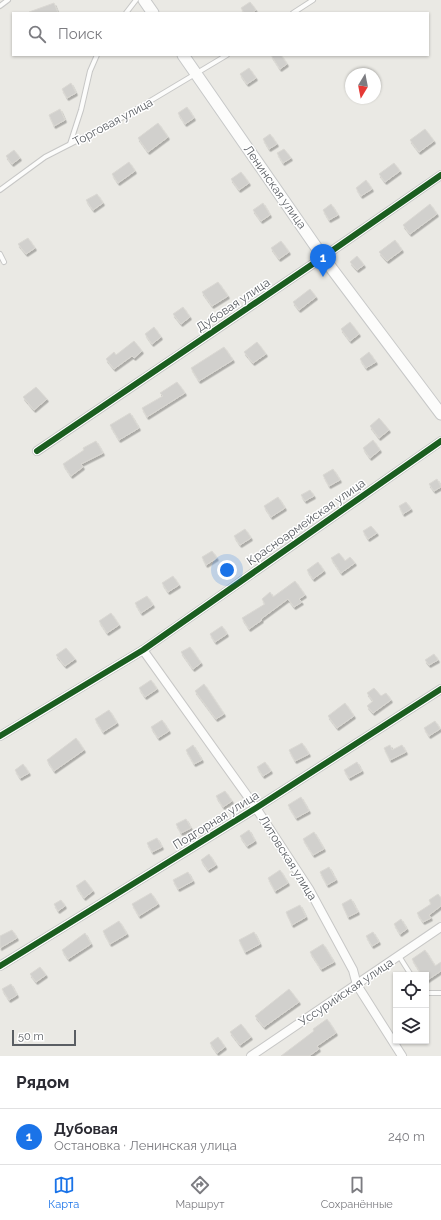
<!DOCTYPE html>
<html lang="ru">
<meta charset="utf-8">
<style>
:root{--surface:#fff;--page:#f7f7f7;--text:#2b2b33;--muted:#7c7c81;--line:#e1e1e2;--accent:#1a73e8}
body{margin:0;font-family:Raleway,sans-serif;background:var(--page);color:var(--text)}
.controls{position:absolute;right:12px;bottom:12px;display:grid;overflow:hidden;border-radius:0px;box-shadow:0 1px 3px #0004}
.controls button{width:36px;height:36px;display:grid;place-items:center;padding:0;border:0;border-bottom:1px solid var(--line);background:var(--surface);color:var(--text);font:20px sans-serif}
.compass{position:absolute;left:345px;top:68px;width:36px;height:36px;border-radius:50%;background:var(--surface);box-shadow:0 1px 3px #0004;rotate:190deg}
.scale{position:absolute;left:12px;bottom:10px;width:64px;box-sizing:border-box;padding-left:4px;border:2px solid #5a5e63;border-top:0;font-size:11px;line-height:14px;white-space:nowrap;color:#5a5e63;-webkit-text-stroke:3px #fff;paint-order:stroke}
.you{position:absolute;left:227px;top:570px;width:14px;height:14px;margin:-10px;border:3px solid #fff;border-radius:50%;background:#1a73e8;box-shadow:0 0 0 6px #1a73e833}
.badge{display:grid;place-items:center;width:26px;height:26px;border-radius:50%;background:var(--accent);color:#fff;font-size:13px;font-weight:700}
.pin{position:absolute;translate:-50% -33px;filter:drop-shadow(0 1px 2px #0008)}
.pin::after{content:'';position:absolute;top:21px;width:14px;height:12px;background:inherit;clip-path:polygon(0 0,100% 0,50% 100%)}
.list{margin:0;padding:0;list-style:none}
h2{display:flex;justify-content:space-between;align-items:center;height:52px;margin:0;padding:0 16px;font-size:17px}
h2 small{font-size:13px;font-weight:400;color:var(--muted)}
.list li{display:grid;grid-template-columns:26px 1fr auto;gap:12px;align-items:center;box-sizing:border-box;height:56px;padding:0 16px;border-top:1px solid var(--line)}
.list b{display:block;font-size:15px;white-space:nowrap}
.list p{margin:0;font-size:13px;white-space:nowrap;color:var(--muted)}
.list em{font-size:13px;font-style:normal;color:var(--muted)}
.icon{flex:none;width:22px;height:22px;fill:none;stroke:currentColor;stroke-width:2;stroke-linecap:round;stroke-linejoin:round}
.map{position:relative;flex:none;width:441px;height:1056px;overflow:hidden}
.search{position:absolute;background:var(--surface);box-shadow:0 1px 3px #0004;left:12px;right:12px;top:12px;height:44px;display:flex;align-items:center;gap:10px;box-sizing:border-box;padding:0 14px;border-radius:0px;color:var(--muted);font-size:15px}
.sheet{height:108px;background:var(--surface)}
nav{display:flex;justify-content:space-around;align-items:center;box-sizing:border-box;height:56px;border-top:1px solid var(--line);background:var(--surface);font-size:11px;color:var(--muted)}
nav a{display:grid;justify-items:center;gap:2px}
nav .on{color:var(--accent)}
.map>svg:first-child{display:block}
</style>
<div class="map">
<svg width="441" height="1056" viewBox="0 0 441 1056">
<defs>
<filter id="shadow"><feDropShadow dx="1.5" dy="2.5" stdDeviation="0" flood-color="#0004"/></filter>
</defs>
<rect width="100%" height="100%" fill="#eae9e4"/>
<g fill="#d1d0cd" stroke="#dad8d3" filter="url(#shadow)">
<path d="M250,2l6,8 -4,3h-8l-3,-5z"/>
<path d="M54,3l4,10h-29v-1z"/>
<path d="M271,55h10l6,9 -7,5z"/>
<path d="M249,68l7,10 -9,6 -7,-10z"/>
<path d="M71,83l5,10 -9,5 -5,-9z"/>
<path d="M187,107l7,11 -9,6 -7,-11z"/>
<path d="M60,109l5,11 -11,6 -5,-11z"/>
<path d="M158,123l10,14 -20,15 -10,-14z"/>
<path d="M425,129l9,12 -15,11 -9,-12z"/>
<path d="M270,134l7,10 -8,5 -6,-10z"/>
<path d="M284,149l7,9 -8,5 -6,-10z"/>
<path d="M14,150l6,8 -8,6 -6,-8z"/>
<path d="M129,162l6,9 -17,12 -6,-9z"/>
<path d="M394,163l6,8 -15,11 -6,-8z"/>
<path d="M241,172l8,11 -10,7 -8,-11z"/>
<path d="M366,180l6,9 -11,7 -5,-8z"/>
<path d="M97,194l6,9 -10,7 -7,-10z"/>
<path d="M263,203l7,12 -9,6 -8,-11z"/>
<path d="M331,204l7,11 -9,5 -6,-10z"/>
<path d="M430,204l7,10 -27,20 -7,-9z"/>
<path d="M28,238l7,10 -9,6 -8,-10z"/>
<path d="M395,240l7,10 -15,11 -8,-9z"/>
<path d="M281,241l8,11 -10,7 -8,-11z"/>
<path d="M357,256l7,9 -7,5 -7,-8z"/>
<path d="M218,282l10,14 -16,10 -10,-14z"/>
<path d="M310,289l6,8 -17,13 -6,-8z"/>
<path d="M183,307l7,10 -9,7 -8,-10z"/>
<path d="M350,322l9,12 -9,7 -9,-12z"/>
<path d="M154,327l7,10 -9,7 -7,-10z"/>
<path d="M134,341l8,10 -8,7 -2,-2 -18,13 -8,-10 8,-7 2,3z"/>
<path d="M257,342l9,12 -13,9 -9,-11z"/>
<path d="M224,347l9,13 -34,21 -8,-13z"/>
<path d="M369,352l7,10 -10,6 -6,-9z"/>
<path d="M177,382l8,11 -38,24 -5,-9 21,-12 -3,-3z"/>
<path d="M36,387l11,12 -13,11 -11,-13z"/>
<path d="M130,413l9,15 -20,12 -9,-15z"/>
<path d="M379,418l10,12 -10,8 -9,-12z"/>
<path d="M373,440l7,10 -10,8 -7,-10z"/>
<path d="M96,441l7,12 -22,11 2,3 -12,9 -8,-12 21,-14 -1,-2z"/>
<path d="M333,469l7,11 -11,6 -6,-11z"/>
<path d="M437,479l4,8 -7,4 -5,-7z"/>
<path d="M310,490l4,6 -9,5 -4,-6z"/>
<path d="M278,497l7,11 -14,9 -7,-11z"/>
<path d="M406,502l5,7 -8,5 -4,-8z"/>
<path d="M371,526l6,7 -9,6 -5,-8z"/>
<path d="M245,529l6,9 -11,7 -6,-9z"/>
<path d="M212,551l5,7 -11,7 -4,-8z"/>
<path d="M339,553l6,8 5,-4 5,6 -14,10 -10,-15z"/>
<path d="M318,562l6,9 -11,8 -6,-9z"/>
<path d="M173,576l6,9 -11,7 -6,-9z"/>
<path d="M295,581l10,14 -6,4 3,3 -8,5 -6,-8 -27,20 1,1 -13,9 -7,-11 23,-14 -3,-5 8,-7 3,5z"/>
<path d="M147,596l6,9 -12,8 -6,-10z"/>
<path d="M111,613l8,12 -12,8 -8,-12z"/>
<path d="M222,626l5,8 -12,8 -5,-8z"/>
<path d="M190,647l11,16 -8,6 -12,-17z"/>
<path d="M66,648l9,11 -10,7 -9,-11z"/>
<path d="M434,654l4,6 -9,5 -4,-5z"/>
<path d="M151,680l6,9 -12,8 -6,-9z"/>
<path d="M204,684l20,30 -8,5 -21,-28z"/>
<path d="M374,688l7,8 5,-3 5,7 -18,13 -6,-7 6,-5 -6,-8z"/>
<path d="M345,703l9,13 -17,12 -9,-12z"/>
<path d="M109,710l8,13 -14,9 -8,-13z"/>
<path d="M162,720l7,11 -11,7 -7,-11z"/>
<path d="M435,721l5,8 -11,7 -5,-8z"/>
<path d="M76,738l8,12 -30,21 -7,-11z"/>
<path d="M302,743l7,11 -14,7 -6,-11z"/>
<path d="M193,745l9,15 -8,4 -8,-14z"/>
<path d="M390,745l2,5 10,-5 4,7 -16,8 -6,-12z"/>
<path d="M265,762l6,9 -8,5 -6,-9z"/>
<path d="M357,762l5,9 -13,7 -5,-8z"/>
<path d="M23,764l6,9 -9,5 -5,-8z"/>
<path d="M225,791l7,10 -9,6 -7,-11z"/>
<path d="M301,797l8,14 -13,7 -8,-13z"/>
<path d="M186,819l5,9 -10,5 -5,-9z"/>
<path d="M249,830l6,11 -8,5 -7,-10z"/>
<path d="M314,832l10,17 -11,6 -10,-16z"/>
<path d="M157,838l5,9 -10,5 -5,-9z"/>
<path d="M209,854l7,11 -8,5 -7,-10z"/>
<path d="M329,867l7,13 -9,5 -7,-13z"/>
<path d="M280,870l8,13 -13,8 -7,-13z"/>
<path d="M188,872l5,9 -15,8 -5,-9z"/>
<path d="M85,880l8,11 -9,7 -8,-12z"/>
<path d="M151,893l7,11 -19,12 -7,-12z"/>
<path d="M438,894l3,4v8l-12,9 2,3 -8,4 -6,-9 14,-9 -2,-4z"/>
<path d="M351,899l7,13 -10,5 -6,-13z"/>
<path d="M61,900l4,6 -7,5 -4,-7z"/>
<path d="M300,905l6,12 -14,8 -6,-13z"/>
<path d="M401,919l6,10 -7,5 -6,-10z"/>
<path d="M119,921l8,13 -17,10 -7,-13z"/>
<path d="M12,930l5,8 -17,10v-12z"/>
<path d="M254,932l6,12 -15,8 -6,-12z"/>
<path d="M373,932l6,10 -7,4 -6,-10z"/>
<path d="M85,933l6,11 -23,15 -6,-9z"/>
<path d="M323,944l11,18 -13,7 -11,-17z"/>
<path d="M425,950l10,16 6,-4v9l-15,10v-6h-4l-10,-16z"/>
<path d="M40,967l6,8 -10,7 -6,-8z"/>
<path d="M11,984l6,11 -8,5 -7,-11z"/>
<path d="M289,989l10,13 -35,25 -9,-11z"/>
<path d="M327,1019l9,14 -19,13 2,3 -10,7h-28l33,-25 -1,-2z"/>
<path d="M241,1024l10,13 -11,8 -10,-13z"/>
<path d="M218,1037l7,10 -8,6 -7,-10z"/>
</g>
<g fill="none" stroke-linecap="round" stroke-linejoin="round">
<g stroke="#c7c7c6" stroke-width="6">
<g id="lane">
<path d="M0,6l8,-6"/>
<path d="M126,13l10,-13"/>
<path d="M293,13l20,-13"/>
<path d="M70,144l11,-34 9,-39 7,-16"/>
<path d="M0,190l45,-33 80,-41 102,-61"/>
<path d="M0,254l4,8"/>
<path d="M399,956l12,19"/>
<path d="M426,993h15"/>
</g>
</g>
<g stroke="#c7c7c6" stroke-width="10">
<g id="street">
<path d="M37,451l286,-194 118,-82"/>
<path d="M143,650l113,158 53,81 44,81 4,15 45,71"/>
<path d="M0,736l143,-86 298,-209"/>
<path d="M0,966l256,-158 185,-119"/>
<path d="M251,1056l190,-129"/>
</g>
</g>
<g stroke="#c7c8c8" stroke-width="13">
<g id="secondary">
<path d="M144,0l9,13"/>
<path d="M183,55l140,202 118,157"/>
</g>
</g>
<use href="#lane" stroke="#fcfcfb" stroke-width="4"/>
<use href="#street" stroke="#fcfcfb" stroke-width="8"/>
<use href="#secondary" stroke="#fcfcfb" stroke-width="11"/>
<g stroke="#fff" stroke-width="8">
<g id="cycleway">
<path d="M37,451l286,-194 118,-82"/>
<path d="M0,736l143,-86 298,-209"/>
<path d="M0,966l256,-158 185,-119"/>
</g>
</g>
<use href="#cycleway" stroke="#1b5e20" stroke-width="6"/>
</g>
<g text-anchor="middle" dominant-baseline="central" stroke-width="3" stroke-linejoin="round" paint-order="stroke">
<g font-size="12" fill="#5a5e63" stroke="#fff">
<text transform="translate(113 122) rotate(-28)">Торговая улица</text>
<text transform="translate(275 187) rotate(55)">Ленинская улица</text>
<text transform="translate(233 305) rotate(-34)">Дубовая улица</text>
<text transform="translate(306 522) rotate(-35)">Красноармейская улица</text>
<text transform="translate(216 820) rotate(-32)">Подгорная улица</text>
<text transform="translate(288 858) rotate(58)">Литовская улица</text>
<text transform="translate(346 992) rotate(-34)">Уссурийская улица</text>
</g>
</g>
</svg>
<div class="controls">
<button><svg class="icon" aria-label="locate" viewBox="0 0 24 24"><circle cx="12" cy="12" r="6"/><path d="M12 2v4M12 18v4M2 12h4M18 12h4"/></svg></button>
<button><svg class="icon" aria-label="layers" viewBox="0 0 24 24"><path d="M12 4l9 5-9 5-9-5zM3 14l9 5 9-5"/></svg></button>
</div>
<svg class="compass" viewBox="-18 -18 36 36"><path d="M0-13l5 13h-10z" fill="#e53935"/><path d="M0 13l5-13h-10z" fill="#7c7c81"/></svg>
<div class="scale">50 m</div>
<div class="you"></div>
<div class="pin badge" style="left:323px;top:277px">1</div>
<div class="search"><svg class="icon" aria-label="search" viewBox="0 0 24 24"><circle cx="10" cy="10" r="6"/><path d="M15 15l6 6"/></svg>Поиск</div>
</div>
<section class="sheet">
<h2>Рядом<small></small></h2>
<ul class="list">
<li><span class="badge">1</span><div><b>Дубовая</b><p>Остановка · Ленинская улица</p></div><em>240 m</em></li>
</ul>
</section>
<nav>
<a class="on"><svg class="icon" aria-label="map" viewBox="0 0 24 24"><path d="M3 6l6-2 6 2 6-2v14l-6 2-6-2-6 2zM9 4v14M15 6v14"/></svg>Карта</a>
<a><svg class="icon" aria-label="directions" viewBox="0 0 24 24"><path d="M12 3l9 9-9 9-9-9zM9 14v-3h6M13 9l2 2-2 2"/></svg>Маршрут</a>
<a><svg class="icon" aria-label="saved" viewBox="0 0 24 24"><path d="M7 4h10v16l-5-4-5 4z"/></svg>Сохранённые</a>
</nav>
